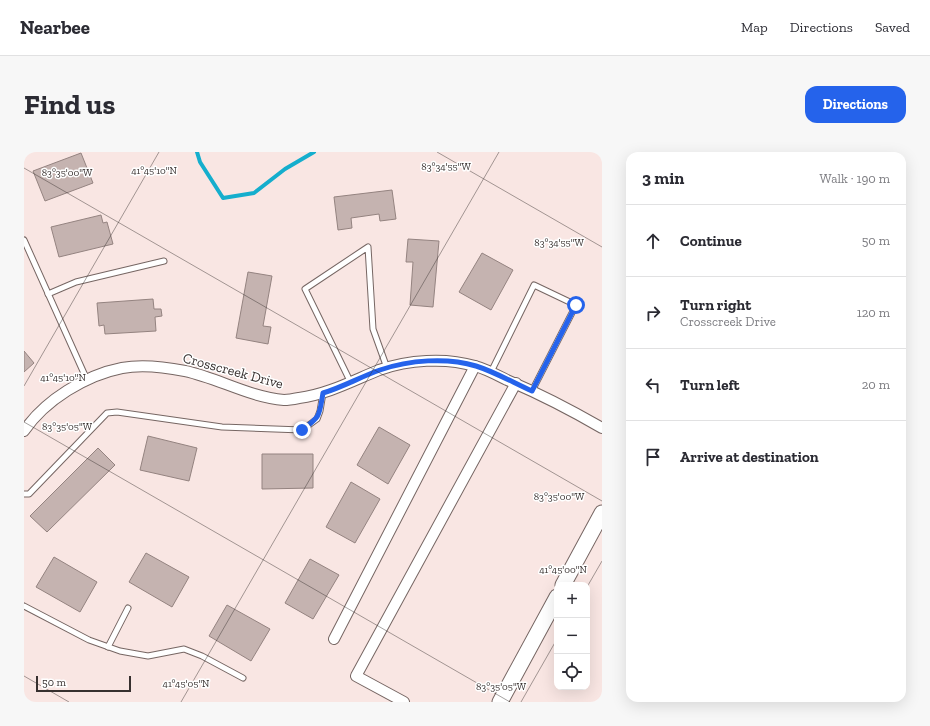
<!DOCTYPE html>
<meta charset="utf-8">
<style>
:root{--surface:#fff;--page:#f7f7f7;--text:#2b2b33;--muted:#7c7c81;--line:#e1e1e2;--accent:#2563eb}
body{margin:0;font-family:"Zilla Slab",serif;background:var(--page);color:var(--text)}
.controls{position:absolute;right:12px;bottom:12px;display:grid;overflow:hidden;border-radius:8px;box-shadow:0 4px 16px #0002}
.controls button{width:36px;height:36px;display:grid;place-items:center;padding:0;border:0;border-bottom:1px solid var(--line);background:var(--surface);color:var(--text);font:20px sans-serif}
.scale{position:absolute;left:12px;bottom:10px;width:95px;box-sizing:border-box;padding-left:4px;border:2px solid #37302f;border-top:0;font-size:11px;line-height:14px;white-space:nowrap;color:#37302f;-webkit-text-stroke:3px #fff;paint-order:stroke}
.stop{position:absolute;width:12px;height:12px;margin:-9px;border:3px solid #2563eb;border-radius:50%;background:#fff}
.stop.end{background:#2563eb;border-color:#fff;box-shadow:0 1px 4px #0008}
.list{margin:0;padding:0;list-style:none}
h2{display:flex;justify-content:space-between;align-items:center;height:52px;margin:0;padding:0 16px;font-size:17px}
h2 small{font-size:13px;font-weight:400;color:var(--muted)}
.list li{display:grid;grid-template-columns:26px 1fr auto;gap:12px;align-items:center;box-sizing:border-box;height:72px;padding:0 16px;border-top:1px solid var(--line)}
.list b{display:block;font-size:15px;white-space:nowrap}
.list p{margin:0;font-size:13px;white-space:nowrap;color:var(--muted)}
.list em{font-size:13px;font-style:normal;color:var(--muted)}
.icon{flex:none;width:22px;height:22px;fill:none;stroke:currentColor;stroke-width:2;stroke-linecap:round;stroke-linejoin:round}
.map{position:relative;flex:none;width:578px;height:550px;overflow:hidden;border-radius:12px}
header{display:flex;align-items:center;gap:24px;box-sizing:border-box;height:56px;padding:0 20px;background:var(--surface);border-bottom:1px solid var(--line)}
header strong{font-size:19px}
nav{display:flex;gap:22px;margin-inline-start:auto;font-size:14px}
.intro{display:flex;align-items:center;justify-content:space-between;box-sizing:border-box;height:96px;padding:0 24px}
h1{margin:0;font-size:28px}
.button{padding:10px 18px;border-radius:12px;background:var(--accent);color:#fff;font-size:14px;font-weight:700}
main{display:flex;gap:24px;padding:0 24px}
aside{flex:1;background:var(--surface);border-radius:12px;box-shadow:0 4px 16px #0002}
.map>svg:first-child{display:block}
</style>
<header>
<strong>Nearbee</strong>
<nav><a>Map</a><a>Directions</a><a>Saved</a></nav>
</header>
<div class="intro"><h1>Find us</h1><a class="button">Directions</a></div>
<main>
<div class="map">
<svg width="578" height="550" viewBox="0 0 578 550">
<rect width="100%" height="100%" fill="#f9e6e3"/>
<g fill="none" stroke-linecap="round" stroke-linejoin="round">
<path stroke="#15aecd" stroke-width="4" d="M173,0l3,10 23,36 31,-5 31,-24 29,-17"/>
</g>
<g fill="#c5b3b0" stroke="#948380">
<path d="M57,1l12,30 -48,18 -12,-30z"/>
<path d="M368,38l4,29 -16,2 -1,-7 -28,4 1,10 -14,2 -4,-33z"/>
<path d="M77,63l2,8 4,-1 6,22 -54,13 -8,-30z"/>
<path d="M384,87l31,2 -6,66 -23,-2 3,-43h-7z"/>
<path d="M458,101l31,17 -22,40 -32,-18z"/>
<path d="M224,120l24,4 -9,50 8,1 -3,17 -32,-6z"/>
<path d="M129,147l1,10h7l1,7 -7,1 1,14 -51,3 -1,-9 -5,1 -2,-23z"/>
<path d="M0,199l10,12 -10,9z"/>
<path d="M355,275l31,18 -22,39 -31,-19z"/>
<path d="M124,284l49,12 -8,33 -49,-11z"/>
<path d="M74,296l17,17 -68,67 -17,-16z"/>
<path d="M238,302h51v34l-51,1z"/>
<path d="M327,330l29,17 -25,44 -29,-16z"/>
<path d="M122,401l43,24 -17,30 -43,-25z"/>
<path d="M30,405l43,25 -17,30 -44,-25z"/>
<path d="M286,407l29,16 -26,44 -28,-16z"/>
<path d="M203,453l43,24 -19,32 -42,-25z"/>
</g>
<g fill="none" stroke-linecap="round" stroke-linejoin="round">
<g stroke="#766663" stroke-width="7">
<g id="service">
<path d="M0,88l63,140"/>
<path d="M24,142l28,-12 88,-21"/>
<path d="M467,220l43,-87 42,20 -44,86"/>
<path d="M327,231l-46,-94 63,-42 5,82 14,39"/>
<path d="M0,342h5l78,-81 10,-1 105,15 80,3 15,-11 3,-8 3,-18"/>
<path d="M0,454l65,34 31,11 28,5 36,-7 18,7 41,22"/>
<path d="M84,495l20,-39"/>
</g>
</g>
<g stroke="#766663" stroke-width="12">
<g id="minor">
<path d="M0,279c21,-31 62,-56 98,-63 20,-4 43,-1 63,3 33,7 64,26 99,29 5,0 10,-1 15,-2 29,-4 53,-17 80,-28 29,-10 66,-13 96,-4 11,3 22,9 32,14 33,14 64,30 95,48"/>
<path d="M310,487l141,-273"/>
<path d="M380,550l-48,-26 160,-293"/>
</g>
</g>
<g stroke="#766663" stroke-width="17">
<g id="secondary">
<path d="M539,433l39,-72"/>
<path d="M476,550l57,-105"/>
</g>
</g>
<use href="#service" stroke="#fff" stroke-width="5"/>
<use href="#minor" stroke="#fff" stroke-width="10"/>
<use href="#secondary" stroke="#fff" stroke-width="15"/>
</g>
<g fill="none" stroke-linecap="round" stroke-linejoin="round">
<path stroke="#2563eb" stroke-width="5" d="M278,278c19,-14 17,-14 21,-37 20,-6 37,-16 57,-23 29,-10 67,-13 96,-4 19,6 38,17 56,25l44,-86"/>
</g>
<path fill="none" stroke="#37302f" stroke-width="1" stroke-opacity="0.45" d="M413,0l165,95M0,16l578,333M0,234l135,-234M0,270l486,280M563,435l15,-26M0,524l45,26M157,550l318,-550M497,550l36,-63"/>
<g text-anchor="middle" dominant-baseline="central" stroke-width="3" stroke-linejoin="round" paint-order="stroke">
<g font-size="14" fill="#37302f" stroke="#fff">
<text transform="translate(209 219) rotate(15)">Crosscreek Drive</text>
</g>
</g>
<g font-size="10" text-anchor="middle" fill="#37302f" stroke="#fff" stroke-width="3" stroke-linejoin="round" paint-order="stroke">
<text x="422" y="18">83°34'55"W</text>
<text x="130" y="22">41°45'10"N</text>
<text x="43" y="24">83°35'00"W</text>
<text x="535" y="94">83°34'55"W</text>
<text x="39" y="229">41°45'10"N</text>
<text x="43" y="278">83°35'05"W</text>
<text x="535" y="348">83°35'00"W</text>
<text x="539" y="421">41°45'00"N</text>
<text x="162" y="535">41°45'05"N</text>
<text x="477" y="538">83°35'05"W</text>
</g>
</svg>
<div class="controls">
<button>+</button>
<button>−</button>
<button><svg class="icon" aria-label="locate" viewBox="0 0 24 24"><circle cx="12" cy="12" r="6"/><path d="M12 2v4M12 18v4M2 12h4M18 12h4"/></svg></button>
</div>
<div class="scale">50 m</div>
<div class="stop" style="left:552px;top:153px"></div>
<div class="stop end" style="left:278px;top:278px"></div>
</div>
<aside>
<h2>3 min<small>Walk · 190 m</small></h2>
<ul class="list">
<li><svg class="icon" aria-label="ahead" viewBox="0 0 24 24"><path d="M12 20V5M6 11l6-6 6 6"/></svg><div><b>Continue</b></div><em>50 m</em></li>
<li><svg class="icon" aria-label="right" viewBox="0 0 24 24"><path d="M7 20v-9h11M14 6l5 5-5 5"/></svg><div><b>Turn right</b><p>Crosscreek Drive</p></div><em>120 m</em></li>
<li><svg class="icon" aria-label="left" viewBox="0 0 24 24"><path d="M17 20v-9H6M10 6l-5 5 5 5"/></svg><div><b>Turn left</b></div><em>20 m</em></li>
<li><svg class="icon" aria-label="arrive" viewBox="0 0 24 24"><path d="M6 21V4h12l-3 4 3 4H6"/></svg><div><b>Arrive at destination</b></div></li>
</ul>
</aside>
</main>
